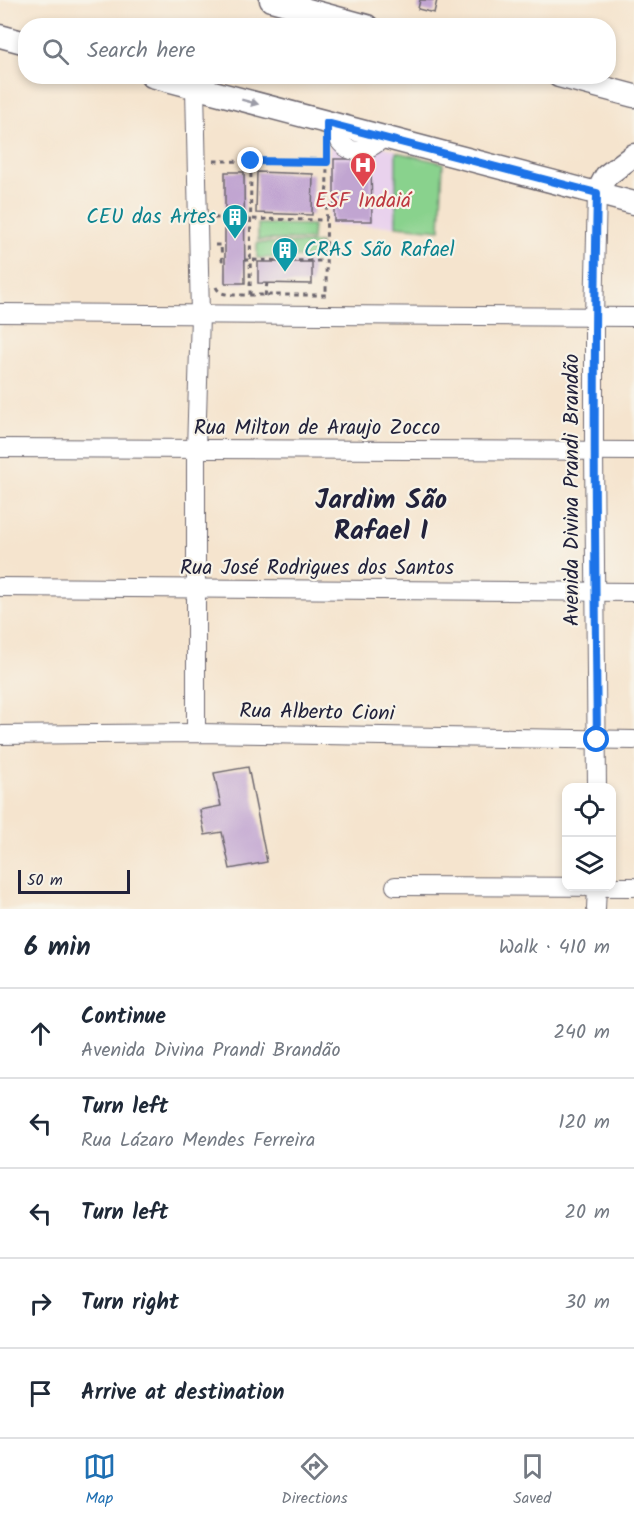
<!DOCTYPE html>
<meta charset="utf-8">
<style>
:root{--surface:#fff;--page:#f6f6f7;--text:#1f2937;--muted:#747a83;--line:#e0e1e3;--accent:#1f6fb2}
body{margin:0;font-family:Kalam,sans-serif;background:var(--page);color:var(--text)}
.controls{position:absolute;right:18px;bottom:18px;display:grid;overflow:hidden;border-radius:12px;box-shadow:0 3px 9px #0003}
.controls button{width:54px;height:54px;display:grid;place-items:center;padding:0;border:0;border-bottom:2px solid var(--line);background:var(--surface);color:var(--text);font:30px sans-serif}
.scale{position:absolute;left:18px;bottom:15px;width:112px;box-sizing:border-box;padding-left:6px;border:3px solid #22223b;border-top:0;font-size:16px;line-height:21px;white-space:nowrap;color:#22223b;-webkit-text-stroke:4px #f7f3e8;paint-order:stroke}
.stop{position:absolute;width:18px;height:18px;margin:-14px;border:4px solid #1a73e8;border-radius:50%;background:#fff}
.stop.end{background:#1a73e8;border-color:#fff;box-shadow:0 2px 6px #0008}
.list{margin:0;padding:0;list-style:none}
h2{display:flex;justify-content:space-between;align-items:center;height:78px;margin:0;padding:0 24px;font-size:26px}
h2 small{font-size:20px;font-weight:400;color:var(--muted)}
.list li{display:grid;grid-template-columns:39px 1fr auto;gap:18px;align-items:center;box-sizing:border-box;height:90px;padding:0 24px;border-top:2px solid var(--line)}
.list b{display:block;font-size:22px;white-space:nowrap}
.list p{margin:0;font-size:20px;white-space:nowrap;color:var(--muted)}
.list em{font-size:20px;font-style:normal;color:var(--muted)}
.icon{flex:none;width:33px;height:33px;fill:none;stroke:currentColor;stroke-width:2;stroke-linecap:round;stroke-linejoin:round}
.map{position:relative;flex:none;width:634px;height:909px;overflow:hidden}
.search{position:absolute;background:var(--surface);box-shadow:0 3px 9px #0003;left:18px;right:18px;top:18px;height:66px;display:flex;align-items:center;gap:15px;box-sizing:border-box;padding:0 21px;border-radius:24px;color:var(--muted);font-size:22px}
.sheet{height:528px;background:var(--surface)}
nav{display:flex;justify-content:space-around;align-items:center;box-sizing:border-box;height:84px;border-top:2px solid var(--line);background:var(--surface);font-size:16px;color:var(--muted)}
nav a{display:grid;justify-items:center;gap:3px}
nav .on{color:var(--accent)}
.map>svg:first-child{display:block}
</style>
<div class="map">
<svg width="634" height="909" viewBox="0 0 634 909">
<rect width="100%" height="100%" fill="#f7f3e8"/>
<filter id="ink" filterUnits="userSpaceOnUse"><feTurbulence type="fractalNoise" baseFrequency=".0167" numOctaves="2"/><feDisplacementMap in="SourceGraphic" scale="12" xChannelSelector="R" yChannelSelector="G"/><feConvolveMatrix kernelMatrix="1 2 1 2 8 2 1 2 1" color-interpolation-filters="sRGB"/></filter>
<filter id="wash" filterUnits="userSpaceOnUse"><feTurbulence type="fractalNoise" baseFrequency=".008" numOctaves="4" result="noise"/><feDisplacementMap in="SourceGraphic" scale="24" xChannelSelector="R" yChannelSelector="G"/><feGaussianBlur stdDeviation="1.35" result="paint"/><feColorMatrix in="noise" values="0 0 0 0 0 0 0 0 0 0 0 0 0 0 0 0 0 1.4 0 .05"/><feComposite in="paint" operator="in"/></filter>
<g filter="url(#wash)">
<rect width="100%" height="100%" fill="#f5e4ce"/>
<path fill="#e9d2ed" d="M330,133l66,17v76l-66,-1z"/>
<g fill="#89d28d" stroke="#567a64" stroke-width="1.5">
<path d="M396,152l47,11 -3,67 -44,-4z"/>
<path d="M258,224l55,1 -1,15h-54z"/>
<path d="M257,243h63v14l-63,1z"/>
</g>
<g id="blocks">
<g fill="#c1a5d1">
<path d="M420,0h17l-3,13 -16,-4z"/>
<path d="M334,159h37l1,62h-38z"/>
<path d="M225,172h19l1,111h-20z"/>
<path d="M257,172l56,2 -1,41 -56,-2z"/>
<path d="M258,262h54v22l-54,-1z"/>
<path d="M248,767l19,95 -37,7 -8,-37 -17,3 -5,-25 21,-4 -7,-33z"/>
</g>
</g>
</g>
<g filter="url(#ink)">
<use href="#blocks" fill-opacity="0" stroke="#6c666e" stroke-width="1.5"/>
<g fill="none" stroke-linecap="round" stroke-linejoin="round">
<g stroke="#6c666e" stroke-width="20">
<g id="minor">
<path d="M195,88l5,227 -4,135v283"/>
<path d="M335,125c2,6 2,14 6,18 13,15 32,5 42,-5"/>
<path d="M597,193l-3,125v133l3,337"/>
<path d="M0,313l634,4"/>
<path d="M0,448l634,3"/>
<path d="M0,587l634,5"/>
<path d="M0,735l196,-2 438,7"/>
<path d="M395,886l239,1"/>
<path d="M596,909l1,-23"/>
</g>
</g>
<g stroke="#6c666e" stroke-width="25">
<g id="major">
<path d="M271,0l96,26"/>
<path d="M0,36l26,7"/>
<path d="M152,76l482,127"/>
<path d="M559,76l75,20"/>
<path d="M597,193l9,-17 28,-21"/>
</g>
</g>
<g stroke="#6c666e" stroke-width="3" stroke-dasharray="4.5 4.5" stroke-linecap="butt">
<path d="M214,161l113,1"/>
<path d="M214,218h11"/>
<path d="M244,219l83,1"/>
<path d="M215,245h6l1,15h3"/>
<path d="M244,260l82,1"/>
<path d="M216,287c3,7 10,7 17,8h93l1,-143"/>
<path d="M250,295l1,-133"/>
<path d="M265,296l2,-13"/>
</g>
<use href="#minor" stroke="#fff" stroke-width="18"/>
<use href="#major" stroke="#fff" stroke-width="22"/>
</g>
<defs><path id="oneway-solid" d="M-6-.8H1V-3.2L6.5 0L1 3.2V.8H-6Z" transform="scale(1.5)"/></defs>
<use fill="#9c9ca7" href="#oneway-solid" transform="translate(250 102) rotate(15)"/>
</g>
<g fill="none" stroke-linecap="round" stroke-linejoin="round" filter="url(#ink)">
<path stroke="#1a73e8" stroke-width="8" d="M251,161l76,1v-39l270,70c-4,182 -2,364 0,547"/>
</g>
<defs>
<g id="hospital-pin" transform="scale(1.35)"><path d="M0 17L-7.5 6A9.5 9.5 0 1 1 7.5 6Z" fill="#e0444e" stroke="#f7f3e8"/><path d="M-5-5h3v3.5h4V-5h3V5h-3V1.5h-4V5h-3Z" fill="#fff"/></g>
<g id="building-pin" transform="scale(1.35)"><path d="M0 17L-7.5 6A9.5 9.5 0 1 1 7.5 6Z" fill="#0f9aa8" stroke="#f7f3e8"/><path d="M-4-6H4V6H1V3H-1V6H-4ZM-2.5-4.3h1.7v1.8h-1.7ZM.8-4.3h1.7v1.8H.8ZM-2.5-1h1.7V.8h-1.7ZM.8-1h1.7V.8H.8Z" fill="#fff"/></g>
</defs>
<g fill-rule="evenodd">
<use href="#hospital-pin" x="363" y="165"/>
<use href="#building-pin" x="235" y="217"/>
<use href="#building-pin" x="285" y="250"/>
</g>
<g text-anchor="middle" dominant-baseline="central" stroke-width="4.5" stroke-linejoin="round" paint-order="stroke">
<g font-size="21" fill="#be3a42" stroke="#f7f3e8">
<text x="363" y="201">ESF Indaiá</text>
</g>
<g font-size="21" fill="#0d838f" stroke="#f7f3e8" text-anchor="end">
<text x="216" y="217">CEU das Artes</text>
<text x="304" y="250" text-anchor="start">CRAS São Rafael</text>
</g>
<g font-size="21" fill="#22223b" stroke="#f7f3e8">
<text x="317" y="428">Rua Milton de Araujo Zocco</text>
<text transform="translate(572 490) rotate(-90)">Avenida Divina Prandi Brandão</text>
<text x="317" y="568">Rua José Rodrigues dos Santos</text>
<text transform="translate(317 713) rotate(1)">Rua Alberto Cioni</text>
</g>
<g font-size="27" font-weight="bold" fill="#22223b" stroke="#f7f3e8">
<text x="381" y="500">Jardim São<tspan x="381" dy="31">Rafael I</tspan></text>
</g>
</g>
</svg>
<div class="controls">
<button><svg class="icon" aria-label="locate" viewBox="0 0 24 24"><circle cx="12" cy="12" r="6"/><path d="M12 2v4M12 18v4M2 12h4M18 12h4"/></svg></button>
<button><svg class="icon" aria-label="layers" viewBox="0 0 24 24"><path d="M12 4l9 5-9 5-9-5zM3 14l9 5 9-5"/></svg></button>
</div>
<div class="scale">50 m</div>
<div class="stop" style="left:597px;top:740px"></div>
<div class="stop end" style="left:251px;top:161px"></div>
<div class="search"><svg class="icon" aria-label="search" viewBox="0 0 24 24"><circle cx="10" cy="10" r="6"/><path d="M15 15l6 6"/></svg>Search here</div>
</div>
<section class="sheet">
<h2>6 min<small>Walk · 410 m</small></h2>
<ul class="list">
<li><svg class="icon" aria-label="ahead" viewBox="0 0 24 24"><path d="M12 20V5M6 11l6-6 6 6"/></svg><div><b>Continue</b><p>Avenida Divina Prandi Brandão</p></div><em>240 m</em></li>
<li><svg class="icon" aria-label="left" viewBox="0 0 24 24"><path d="M17 20v-9H6M10 6l-5 5 5 5"/></svg><div><b>Turn left</b><p>Rua Lázaro Mendes Ferreira</p></div><em>120 m</em></li>
<li><svg class="icon" aria-label="left" viewBox="0 0 24 24"><path d="M17 20v-9H6M10 6l-5 5 5 5"/></svg><div><b>Turn left</b></div><em>20 m</em></li>
<li><svg class="icon" aria-label="right" viewBox="0 0 24 24"><path d="M7 20v-9h11M14 6l5 5-5 5"/></svg><div><b>Turn right</b></div><em>30 m</em></li>
<li><svg class="icon" aria-label="arrive" viewBox="0 0 24 24"><path d="M6 21V4h12l-3 4 3 4H6"/></svg><div><b>Arrive at destination</b></div></li>
</ul>
</section>
<nav>
<a class="on"><svg class="icon" aria-label="map" viewBox="0 0 24 24"><path d="M3 6l6-2 6 2 6-2v14l-6 2-6-2-6 2zM9 4v14M15 6v14"/></svg>Map</a>
<a><svg class="icon" aria-label="directions" viewBox="0 0 24 24"><path d="M12 3l9 9-9 9-9-9zM9 14v-3h6M13 9l2 2-2 2"/></svg>Directions</a>
<a><svg class="icon" aria-label="saved" viewBox="0 0 24 24"><path d="M7 4h10v16l-5-4-5 4z"/></svg>Saved</a>
</nav>
